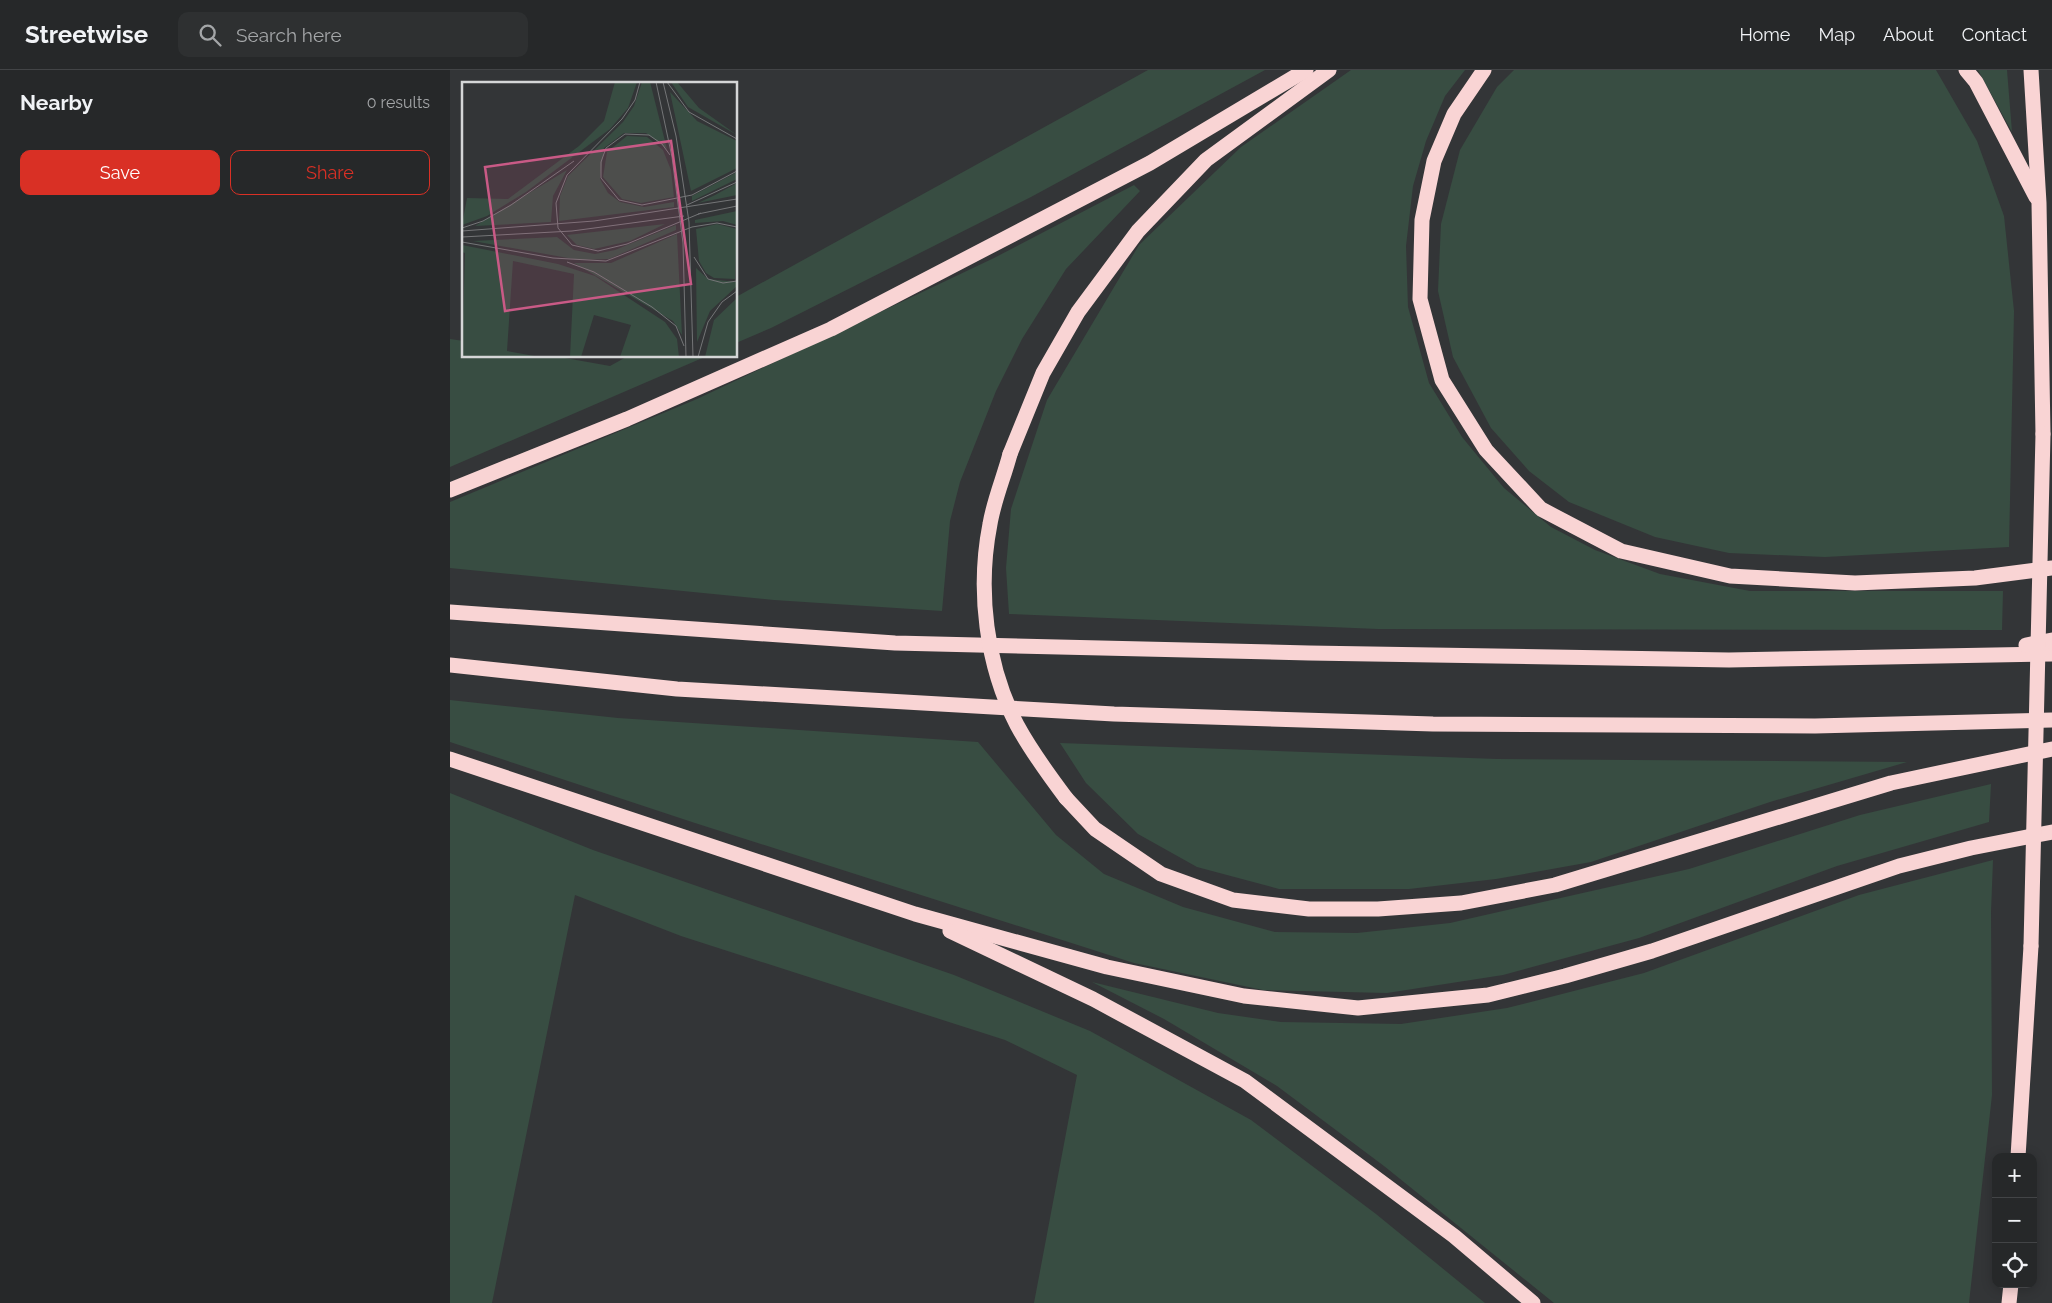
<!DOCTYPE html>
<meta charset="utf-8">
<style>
:root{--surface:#262829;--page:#2e3031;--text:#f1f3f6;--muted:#a4a6a8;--line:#424446;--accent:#d93025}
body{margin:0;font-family:Raleway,sans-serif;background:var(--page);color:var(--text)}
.controls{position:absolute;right:15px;bottom:15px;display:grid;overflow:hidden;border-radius:10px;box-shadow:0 2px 12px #0003}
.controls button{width:45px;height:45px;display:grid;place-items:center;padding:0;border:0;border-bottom:1px solid var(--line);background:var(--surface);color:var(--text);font:25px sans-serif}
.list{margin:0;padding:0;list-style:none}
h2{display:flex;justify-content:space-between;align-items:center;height:65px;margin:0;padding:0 20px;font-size:21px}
h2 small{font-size:16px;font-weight:400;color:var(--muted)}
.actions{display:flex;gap:10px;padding:15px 20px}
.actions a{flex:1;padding:11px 0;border:1px solid var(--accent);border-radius:10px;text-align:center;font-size:18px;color:var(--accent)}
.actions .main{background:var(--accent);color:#fff}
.icon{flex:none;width:28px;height:28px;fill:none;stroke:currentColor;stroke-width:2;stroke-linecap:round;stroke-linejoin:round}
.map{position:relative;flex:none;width:1602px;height:1233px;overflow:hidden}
header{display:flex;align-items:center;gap:30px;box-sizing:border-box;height:70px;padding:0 25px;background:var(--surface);border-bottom:1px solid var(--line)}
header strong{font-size:24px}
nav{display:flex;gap:28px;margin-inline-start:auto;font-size:18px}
.search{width:350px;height:45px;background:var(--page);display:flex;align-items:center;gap:12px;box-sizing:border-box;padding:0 18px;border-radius:10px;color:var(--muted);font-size:19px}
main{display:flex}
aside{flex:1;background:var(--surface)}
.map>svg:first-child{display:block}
</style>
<header>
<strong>Streetwise</strong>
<div class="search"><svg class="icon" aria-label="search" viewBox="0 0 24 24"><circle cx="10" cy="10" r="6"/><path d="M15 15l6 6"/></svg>Search here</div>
<nav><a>Home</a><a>Map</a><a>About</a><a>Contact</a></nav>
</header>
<main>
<aside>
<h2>Nearby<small>0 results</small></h2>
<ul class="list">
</ul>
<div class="actions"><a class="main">Save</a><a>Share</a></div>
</aside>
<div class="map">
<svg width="1602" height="1233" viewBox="0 0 1602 1233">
<rect width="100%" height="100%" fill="#333537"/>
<g fill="#384d42">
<path d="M698,0h117l-234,127 -260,131 -35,15v-46z"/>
<path d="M901,0h114l-20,26 -19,45 -13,45 -7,60 2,61 21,76 33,54 42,51 47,39 44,23 65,24 90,17h253l-1,39 -624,-1 -369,-15 -3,-46 5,-59 36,-109 92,-155 102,-98z"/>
<path d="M1064,0h422l41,71 27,75 10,95 -5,236 -184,10 -96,-4 -74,-16 -86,-35 -40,-31 -38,-43 -38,-71 -15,-66 3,-67 19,-74 37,-63z"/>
<path d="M1528,0h29l5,62z"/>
<path d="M684,115l6,6 -74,78 -44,70 -26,52 -36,91 -10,39 -8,90 -168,-11 -324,-32v-66l247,-103 297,-141z"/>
<path d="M0,269l14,2v15h90l56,10 18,-10h79l-257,111z"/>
<path d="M0,630l168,18 360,24 78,93 48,39 79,33 92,25 82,1 93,-10 239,-54 171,-54 131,-31 -2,38 -152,44 -198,72 -136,37 -116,18 -124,-3 -129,-27 -439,-140 -245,-81z"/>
<path d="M610,673l437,16 410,3 -137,40 -179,60 -95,17 -87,10h-130l-82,-22 -59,-33 -52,-51z"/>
<path d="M0,723l143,57 361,125 136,56 161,89 125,94 109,89h-451l43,-228 -72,-35 -324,-104 -106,-41 -83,408h-42z"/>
<path d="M1543,790l-2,52 1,183 -23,208h-415l-170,-137 -107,-80 -113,-67 -72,-37 126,31 63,9 120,2 106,-16 137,-35 215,-78z"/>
</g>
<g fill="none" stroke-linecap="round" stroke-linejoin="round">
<g stroke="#f9d4d4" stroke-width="15">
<path d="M1034,0l-30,44 -20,47 -12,59 -2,79 22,81 44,70 55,59 80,42 109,25 125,7 120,-5 77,-10"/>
<path d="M1516,0l10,12 60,115"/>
<path d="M1581,0l8,133 4,231"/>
<path d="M560,384l33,-81 35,-61 60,-81 68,-71 123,-90"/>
<path d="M0,420l177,-71 204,-90 319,-166 156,-93"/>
<path d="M0,542l445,31 414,10 420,7 323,-6"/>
<path d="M1576,575l26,-5"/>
<path d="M0,595l227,24 437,25 319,10 382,2 237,-6"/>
<path d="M0,689l465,155 192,53 137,29 114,12 130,-13 77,-19 87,-25 247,-85 72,-18 81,-16"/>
<path d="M616,728l29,31 66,45 72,26 76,9h69l83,-6 94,-18 336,-102 161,-34"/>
<path d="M500,861l143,68 152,82 209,155 79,67"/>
<path d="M1568,1087l13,-211"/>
<path d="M1559,1233l2,-19"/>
</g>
<g stroke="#f9d4d4" stroke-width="15">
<path d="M560,384c-6,23 -16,46 -20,70 -13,66 -4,141 27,201 14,26 31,49 49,73"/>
<path d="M1581,876l12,-512"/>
</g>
</g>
<g transform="translate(12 12)">
<rect width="275" height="275" fill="#333537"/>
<path d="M153,0h22l-9,26 -18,21 -84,63 -39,24 -25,9 5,-27 41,1 71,-53 25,-25zM180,0h8l17,67 -21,-16h-22l-20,15 -4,31 8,14 12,9 24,5 30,-5v5l-115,14 1,-25 8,-20 55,-54 11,-16zM209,0h6l22,26 38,27 -49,-28zM208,10l27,29 40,20v27l-46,23zM165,54l20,1 16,13 8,20 3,27 -33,6 -19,-4 -19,-22 4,-25zM105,88l-14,26 -2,26 -76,4zM275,90v7l-45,22v-5zM275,101v12l-39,8 17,-8zM275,129v14l-14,-4 -28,2v-3zM203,142l-35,17 -36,8 -17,-4 -10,-10zM255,142l20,5 -2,50 -21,-1 -8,-5 -7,-12 -3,-32zM214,143v5l-67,29 -30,1 -106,-19 84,-4 17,13 21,4 20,-4zM215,152l5,101 -9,-14 -99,-58h37zM0,163l96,19 37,12 70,46 12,17 2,18h-59l11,-32 -37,-10 -13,42h-11l4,-83 -61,-13 -6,90 33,6h-78l3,-104 -3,-1zM234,186l12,11 29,3v4l-27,25 -13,31zM275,216v59h-32l9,-37z" fill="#384d42"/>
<path fill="none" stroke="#747577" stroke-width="1" d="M178,0l-5,18 -13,19 -55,56 -11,28 2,25 14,17 26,6 29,-7 74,-31M194,0l16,75 11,86 3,114M201,0l13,54 13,86 4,135M205,0l22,30 48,27M208,73l-8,-11 -13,-9 -24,-1 -19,14 -5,14v16l18,22 23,5 50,-10 45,-24M225,123l50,-23M236,132l39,-8M0,146l21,-7 28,-16 63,-44M0,149l132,-10 143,-22M0,155l110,-6 112,-15M0,160l91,16 53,3 86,-34 25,-4 20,4M232,175l14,22 15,4 14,-2M105,180l27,10 58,35 24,19 8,20M236,275l10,-35 14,-20 15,-11"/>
<path fill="#c95a86" fill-opacity="0.15" stroke="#c95a86" stroke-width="2.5" d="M209,59l20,143 -186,27 -20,-144z"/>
<rect width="275" height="275" fill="none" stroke="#d5d6d7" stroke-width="2.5"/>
</g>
</svg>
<div class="controls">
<button>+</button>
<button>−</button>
<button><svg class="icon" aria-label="locate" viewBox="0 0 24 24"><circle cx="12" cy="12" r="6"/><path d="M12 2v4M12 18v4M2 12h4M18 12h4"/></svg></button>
</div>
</div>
</main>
